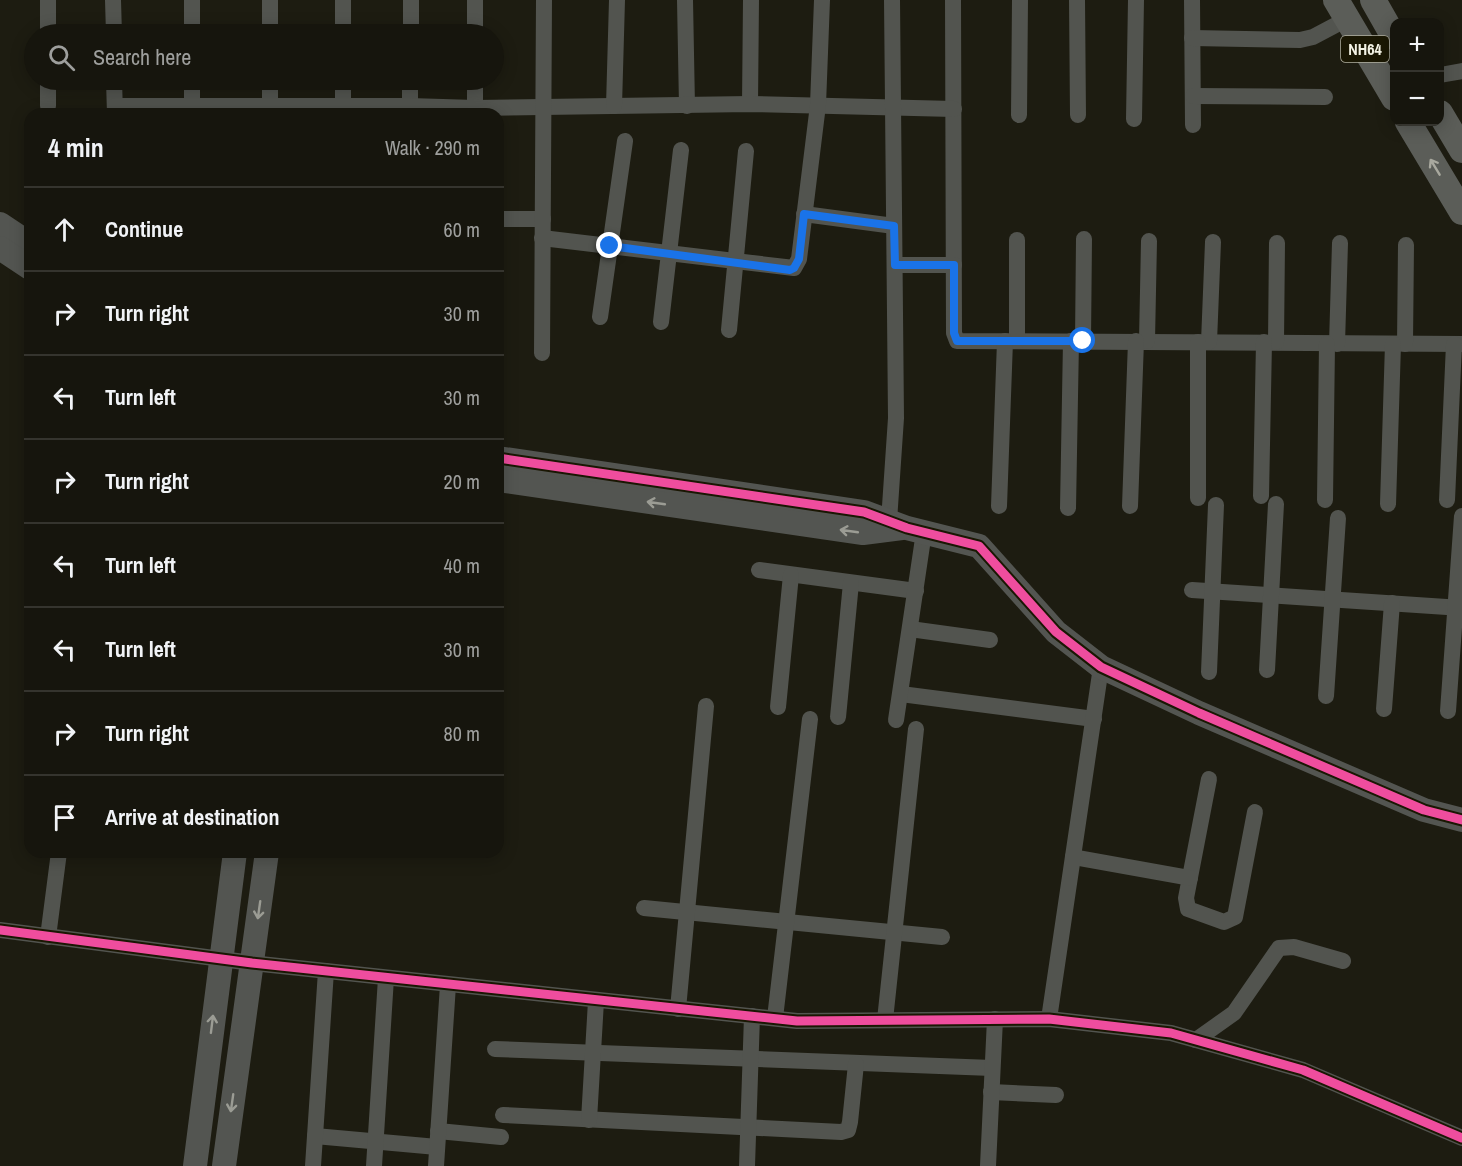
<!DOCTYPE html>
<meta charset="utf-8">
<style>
:root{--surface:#16150d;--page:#1f1e16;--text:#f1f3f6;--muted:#9e9f9d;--line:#35342e}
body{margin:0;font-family:"Archivo Narrow",sans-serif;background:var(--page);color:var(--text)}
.controls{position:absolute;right:18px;top:18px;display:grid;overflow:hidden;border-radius:12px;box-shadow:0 3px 15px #0003}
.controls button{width:54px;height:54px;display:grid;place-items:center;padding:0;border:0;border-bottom:2px solid var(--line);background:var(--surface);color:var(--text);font:30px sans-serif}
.stop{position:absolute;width:18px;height:18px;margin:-14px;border:4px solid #1a73e8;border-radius:50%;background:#fff}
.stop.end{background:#1a73e8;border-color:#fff;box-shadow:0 2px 6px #0008}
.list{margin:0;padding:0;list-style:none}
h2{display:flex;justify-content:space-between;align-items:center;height:78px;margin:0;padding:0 24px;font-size:26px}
h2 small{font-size:20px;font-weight:400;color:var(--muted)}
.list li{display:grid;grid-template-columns:39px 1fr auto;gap:18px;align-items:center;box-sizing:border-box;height:84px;padding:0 24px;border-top:2px solid var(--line)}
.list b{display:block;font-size:22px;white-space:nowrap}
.list em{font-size:20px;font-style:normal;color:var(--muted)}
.icon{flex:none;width:33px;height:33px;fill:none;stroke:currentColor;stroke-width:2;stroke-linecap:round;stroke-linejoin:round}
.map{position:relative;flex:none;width:1462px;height:1166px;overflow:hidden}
.search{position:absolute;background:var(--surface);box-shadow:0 3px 15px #0003;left:24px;top:24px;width:480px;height:66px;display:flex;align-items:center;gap:15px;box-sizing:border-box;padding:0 21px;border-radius:33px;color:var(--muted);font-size:22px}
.panel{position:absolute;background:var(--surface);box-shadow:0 3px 15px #0003;left:24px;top:108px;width:480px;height:750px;border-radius:18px}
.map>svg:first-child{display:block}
</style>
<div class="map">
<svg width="1462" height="1166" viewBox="0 0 1462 1166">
<rect width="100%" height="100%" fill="#1d1c11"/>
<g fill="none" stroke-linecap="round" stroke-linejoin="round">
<g stroke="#52544f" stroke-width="16">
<path d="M48,0v34"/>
<path d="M113,0l1,34"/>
<path d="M192,0v34"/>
<path d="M270,0v34"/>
<path d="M343,0v34"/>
<path d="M475,0v34"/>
<path d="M685,0l2,106"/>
<path d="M953,0l1,333 3,8 505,3"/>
<path d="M1077,0l1,115"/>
<path d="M1192,0l1,125"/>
<path d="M411,34v-34"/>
<path d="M1192,38l108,2 13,-3 34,-18"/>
<path d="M1440,75l22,-4"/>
<path d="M48,80v26"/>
<path d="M114,80l1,34"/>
<path d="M192,80v34"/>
<path d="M270,80v34"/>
<path d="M343,80v34"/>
<path d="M410,80v34"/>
<path d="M475,80v34"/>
<path d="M1193,96l132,1"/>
<path d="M750,104l1,-104"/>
<path d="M115,106h295l65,2 275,-4 204,5"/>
<path d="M614,106l3,-106"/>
<path d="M1019,115l1,-115"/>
<path d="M1134,119l2,-119"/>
<path d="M804,214l90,12"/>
<path d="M498,219h45"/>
<path d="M542,238l252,30 5,-9 19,-154 4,-105"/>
<path d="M895,265h59"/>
<path d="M600,317l25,-176"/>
<path d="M661,322l20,-172"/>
<path d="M729,330l17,-179"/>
<path d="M1017,341v-101"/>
<path d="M1083,341l1,-102"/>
<path d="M1147,341l2,-100"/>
<path d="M1209,342l4,-100"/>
<path d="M1276,342l1,-99"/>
<path d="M1337,344l3,-101"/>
<path d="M1405,344l1,-99"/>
<path d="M542,353l2,-353"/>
<path d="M1261,496l3,-154"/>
<path d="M1198,498v-156"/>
<path d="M1325,500l2,-156"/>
<path d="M1447,500l7,-156"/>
<path d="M1388,504l5,-160"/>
<path d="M999,506l6,-165"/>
<path d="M1130,506l6,-165"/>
<path d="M1068,508l3,-167"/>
<path d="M889,521l7,-103 -4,-418"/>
<path d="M759,570l157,21"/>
<path d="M1192,590l270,18"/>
<path d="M910,629l80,11"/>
<path d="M1267,670l9,-166"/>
<path d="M1209,672l7,-167"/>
<path d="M901,694l193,25"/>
<path d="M1326,696l12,-178"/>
<path d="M778,707l13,-132"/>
<path d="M1384,709l8,-106"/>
<path d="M1448,711l14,-195"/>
<path d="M838,717l13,-134"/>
<path d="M896,720l28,-188"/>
<path d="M1209,779l-23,119 2,11 36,13 11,-5 20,-105"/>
<path d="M1073,857l117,21"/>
<path d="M644,908l298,29"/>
<path d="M0,930l252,33 545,58 252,-2 122,14 132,37 159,68"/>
<path d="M48,937l11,-85"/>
<path d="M678,1009l28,-303"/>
<path d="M775,1018l35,-299"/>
<path d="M1049,1019l52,-352"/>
<path d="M885,1020l31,-291"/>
<path d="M1196,1040l38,-27 45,-65 15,-1 49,14"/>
<path d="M495,1049l497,19"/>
<path d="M991,1092l65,3"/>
<path d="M503,1115l338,17 7,-2 2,-8 6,-58"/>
<path d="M589,1120l7,-119"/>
<path d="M438,1131l63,6"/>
<path d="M315,1136l122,11"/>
<path d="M313,1166l13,-195"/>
<path d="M374,1166l12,-188"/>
<path d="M436,1166l12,-181"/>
<path d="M747,1166l5,-150"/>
<path d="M988,1166l7,-147"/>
</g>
<g stroke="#535551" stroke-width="24">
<path d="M0,224l30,20"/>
<path d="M0,248l30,20"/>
<path d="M498,458l366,54 43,16 72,18 77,86 45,35 98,46 225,97 38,10"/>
<path d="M498,480l365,53 39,-5"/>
<path d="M195,1166l40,-314"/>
<path d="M224,1166l43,-314"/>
</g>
<g stroke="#5b5d58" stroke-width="26">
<path d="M1336,0l58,98"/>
<path d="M1373,0l21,37"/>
<path d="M1440,113l22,37"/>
<path d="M1408,122l54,90"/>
</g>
<g stroke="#1a1703" stroke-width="13">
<g id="cycleway">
<path d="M498,458l366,54 43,16 72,18 77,86 45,35 98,46 225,97 38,10"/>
<path d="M0,930l252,33 545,58 252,-2 122,14 132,37 159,68"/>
</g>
</g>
<use href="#cycleway" stroke="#ef4d9e" stroke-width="9"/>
</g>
<defs><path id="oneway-shaft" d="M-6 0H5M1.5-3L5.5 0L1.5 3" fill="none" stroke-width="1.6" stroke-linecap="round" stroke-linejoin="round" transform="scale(1.5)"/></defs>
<use stroke="#a8a89e" href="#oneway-shaft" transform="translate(1435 167) rotate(-121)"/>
<g stroke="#9b9c94">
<use href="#oneway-shaft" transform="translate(656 503) rotate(-172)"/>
<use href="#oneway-shaft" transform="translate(849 531) rotate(-172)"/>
<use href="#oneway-shaft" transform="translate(259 910) rotate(98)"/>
<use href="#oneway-shaft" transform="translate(212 1024) rotate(-83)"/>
<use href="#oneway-shaft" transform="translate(232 1103) rotate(98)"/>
</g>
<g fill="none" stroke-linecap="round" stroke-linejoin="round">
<path stroke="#1a73e8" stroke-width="8" d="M610,246l180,24 4,-2 5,-9 5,-45 90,12 1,39h59v68l3,8h126"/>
</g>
<g text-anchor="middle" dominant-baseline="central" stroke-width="6" stroke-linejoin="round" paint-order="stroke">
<rect fill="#1a1703" stroke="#b3b1a1" stroke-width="1.5" x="1341" y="36" width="48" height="26" rx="4.5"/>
<g font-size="16" font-weight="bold" fill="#f4f3e5">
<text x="1365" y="49">NH64</text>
</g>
</g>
</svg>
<div class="controls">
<button>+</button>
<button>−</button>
</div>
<div class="stop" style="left:1083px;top:341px"></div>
<div class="stop end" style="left:610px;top:246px"></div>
<div class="search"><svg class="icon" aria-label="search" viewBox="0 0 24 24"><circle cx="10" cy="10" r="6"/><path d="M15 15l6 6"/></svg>Search here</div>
<section class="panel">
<h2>4 min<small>Walk · 290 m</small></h2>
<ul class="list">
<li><svg class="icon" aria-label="ahead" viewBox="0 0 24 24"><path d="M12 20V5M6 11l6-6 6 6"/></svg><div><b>Continue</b></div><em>60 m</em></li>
<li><svg class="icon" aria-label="right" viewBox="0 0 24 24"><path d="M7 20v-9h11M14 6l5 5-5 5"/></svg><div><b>Turn right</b></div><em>30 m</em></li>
<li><svg class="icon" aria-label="left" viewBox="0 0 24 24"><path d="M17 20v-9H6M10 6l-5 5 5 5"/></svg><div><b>Turn left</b></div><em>30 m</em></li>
<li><svg class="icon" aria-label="right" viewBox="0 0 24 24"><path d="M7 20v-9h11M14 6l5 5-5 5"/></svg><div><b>Turn right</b></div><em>20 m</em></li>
<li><svg class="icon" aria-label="left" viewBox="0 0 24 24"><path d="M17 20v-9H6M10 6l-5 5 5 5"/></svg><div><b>Turn left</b></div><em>40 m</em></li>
<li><svg class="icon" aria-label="left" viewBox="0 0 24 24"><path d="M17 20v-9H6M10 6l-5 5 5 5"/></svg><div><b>Turn left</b></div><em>30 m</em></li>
<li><svg class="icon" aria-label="right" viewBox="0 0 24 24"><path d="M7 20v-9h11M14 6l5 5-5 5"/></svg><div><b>Turn right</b></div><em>80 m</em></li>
<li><svg class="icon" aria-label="arrive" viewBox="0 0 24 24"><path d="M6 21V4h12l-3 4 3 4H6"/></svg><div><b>Arrive at destination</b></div></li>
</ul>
</section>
</div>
